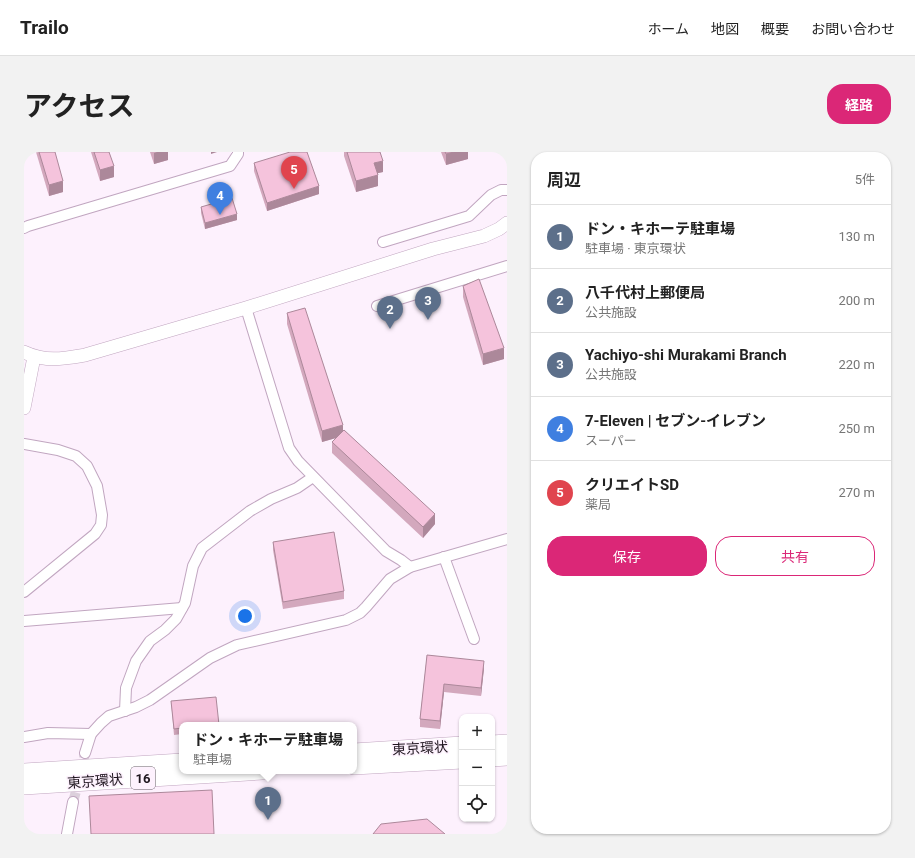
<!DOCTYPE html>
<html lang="ja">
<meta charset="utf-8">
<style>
:root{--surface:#fff;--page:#f2f2f2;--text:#222;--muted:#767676;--line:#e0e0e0;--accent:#db2777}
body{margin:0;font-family:Roboto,"Noto Sans JP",sans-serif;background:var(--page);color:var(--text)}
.controls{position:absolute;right:12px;bottom:12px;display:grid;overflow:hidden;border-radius:8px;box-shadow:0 1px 3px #0004}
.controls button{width:36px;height:36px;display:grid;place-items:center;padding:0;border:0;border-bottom:1px solid var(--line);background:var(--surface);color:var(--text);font:20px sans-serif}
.you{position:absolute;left:221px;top:464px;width:14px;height:14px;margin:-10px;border:3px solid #fff;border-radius:50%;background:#1a73e8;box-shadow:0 0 0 6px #1a73e833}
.badge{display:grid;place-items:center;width:26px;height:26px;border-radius:50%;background:var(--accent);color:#fff;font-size:13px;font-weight:700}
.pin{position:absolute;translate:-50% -33px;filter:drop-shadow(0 1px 2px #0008)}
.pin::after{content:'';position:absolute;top:21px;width:14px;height:12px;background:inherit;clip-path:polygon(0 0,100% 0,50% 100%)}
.popup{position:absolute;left:155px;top:570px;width:178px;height:52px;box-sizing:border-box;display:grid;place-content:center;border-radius:8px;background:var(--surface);filter:drop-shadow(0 1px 3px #0005);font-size:13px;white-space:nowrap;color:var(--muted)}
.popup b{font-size:15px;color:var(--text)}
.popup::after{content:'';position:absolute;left:50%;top:100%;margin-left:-8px;border:8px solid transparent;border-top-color:var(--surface)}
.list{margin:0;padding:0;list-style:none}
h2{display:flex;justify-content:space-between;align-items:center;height:52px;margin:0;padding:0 16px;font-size:17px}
h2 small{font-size:13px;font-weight:400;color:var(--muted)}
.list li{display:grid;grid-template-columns:26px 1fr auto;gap:12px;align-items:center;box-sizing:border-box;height:64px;padding:0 16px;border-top:1px solid var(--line)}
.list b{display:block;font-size:15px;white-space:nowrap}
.list p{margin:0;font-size:13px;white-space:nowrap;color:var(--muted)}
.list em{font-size:13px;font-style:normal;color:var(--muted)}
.actions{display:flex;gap:8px;padding:12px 16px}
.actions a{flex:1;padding:9px 0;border:1px solid var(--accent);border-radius:16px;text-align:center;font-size:14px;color:var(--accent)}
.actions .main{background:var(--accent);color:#fff}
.icon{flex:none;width:22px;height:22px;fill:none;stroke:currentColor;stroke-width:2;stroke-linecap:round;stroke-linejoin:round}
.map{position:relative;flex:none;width:483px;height:682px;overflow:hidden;border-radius:16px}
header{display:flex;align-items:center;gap:24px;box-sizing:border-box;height:56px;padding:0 20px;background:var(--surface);border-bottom:1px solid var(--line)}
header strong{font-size:19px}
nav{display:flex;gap:22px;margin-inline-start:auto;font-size:14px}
.intro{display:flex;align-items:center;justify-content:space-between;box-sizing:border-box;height:96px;padding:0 24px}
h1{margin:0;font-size:28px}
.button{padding:10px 18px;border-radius:16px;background:var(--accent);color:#fff;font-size:14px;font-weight:700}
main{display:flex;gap:24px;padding:0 24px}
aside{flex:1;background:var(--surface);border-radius:16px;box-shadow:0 1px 3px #0004}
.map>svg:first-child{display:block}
</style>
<header>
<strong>Trailo</strong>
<nav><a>ホーム</a><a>地図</a><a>概要</a><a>お問い合わせ</a></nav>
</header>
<div class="intro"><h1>アクセス</h1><a class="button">経路</a></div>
<main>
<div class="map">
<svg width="483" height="682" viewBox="0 0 483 682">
<rect width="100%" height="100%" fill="#fdf1fd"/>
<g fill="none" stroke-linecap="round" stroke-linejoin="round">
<path stroke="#dcd0dc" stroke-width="10" stroke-dasharray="10 5" stroke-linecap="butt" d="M49,650l7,-25 5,-24"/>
<g stroke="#c1a6c0" stroke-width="12">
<g id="minor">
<path d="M0,76l4,-2 202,-60 8,-12v-2"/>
<path d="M359,90l86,-26 22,-21 10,-5h6"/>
<path d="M353,154l130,-40"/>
<path d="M222,156l43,140 9,13 88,90 15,9 9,7"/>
<path d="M0,292l34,6 18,6 11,10 10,20 5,29 -1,10 -6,9 -71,58"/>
<path d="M420,405l30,82"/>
<path d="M0,469l158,-13"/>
<path d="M101,559l1,-23 10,-27 14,-20 15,-11 11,-11 9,-16 8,-37 9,-18 48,-37 21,-12 26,-11 16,-11"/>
<path d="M0,585l24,-4 43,1"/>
<path d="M61,601l6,-19 10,-11 8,-7 27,-9 14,-7 60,-42 27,-13 109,-25 14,-7 6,-6 24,-28 20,-12 97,-28"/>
<path d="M43,682l6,-32"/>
</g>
</g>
<g stroke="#c1a6c0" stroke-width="14">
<g id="tertiary">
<path d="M0,200c21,10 38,7 61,3l161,-47 187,-59 51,-13 15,-7 8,-6"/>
<path d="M0,256l10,-51"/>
</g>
</g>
<g stroke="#c1a6c0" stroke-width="18">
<g id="trunk">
<path d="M468,592l15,-1"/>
<path d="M330,600l108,-7"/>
<path d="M468,606l15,-1"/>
<path d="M330,614l108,-6"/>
<path d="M0,620l158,-10"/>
<path d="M0,634l238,-15"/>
</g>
</g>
<use href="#minor" stroke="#fff" stroke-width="10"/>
<use href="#tertiary" stroke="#fff" stroke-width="13"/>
<use href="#trunk" stroke="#fff" stroke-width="17"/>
</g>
<g fill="#d3a8bd">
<path d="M12,0h19l8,40 -14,4z"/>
<path d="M67,0h18l5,25 -14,4z"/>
<path d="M126,0h18v8l-14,4z"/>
<path d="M320,0h36l3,20 -6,1 1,13 -22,6 -12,-36z"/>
<path d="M417,0h27v7l-22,6z"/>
<path d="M230,11l65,31 -52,17 -13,-40z"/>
<path d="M177,55l36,13 -32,9 -4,-16z"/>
<path d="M439,134l41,73 -21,6 -20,-68z"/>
<path d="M263,161l56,118 92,93 -12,14 -91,-85v-11l4,-4 -14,4 -35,-118z"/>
<path d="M249,390l71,49v8l-61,10 -10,-59z"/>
<path d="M403,503l57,13 -3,28 -37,-4 -4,37 -20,-2v-8z"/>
<path d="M147,549l11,24v9l-8,1z"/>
</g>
<g fill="#ac889a">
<path d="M133,0h11v8l-14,4v-11z"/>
<path d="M187,0h6l-6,2z"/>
<path d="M430,0h14v7l-22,6v-11z"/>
<path d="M359,9v11l-9,2v-11z"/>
<path d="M90,14v11l-14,4v-11z"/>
<path d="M354,23v11l-22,6v-11z"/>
<path d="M39,29v11l-14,4v-11z"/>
<path d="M295,34v8l-52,17v-8z"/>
<path d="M213,62v6l-32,9v-6z"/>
<path d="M480,196v11l-21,6v-11z"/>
<path d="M319,273v11l-21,6v-11z"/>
<path d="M411,362v10l-12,14v-11z"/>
<path d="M460,509v7l-3,28v-8z"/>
<path d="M420,532v8l-4,37v-8z"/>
</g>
<g fill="#f5c3dc" stroke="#ac889a">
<path d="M15,0h16l8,29 -14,4z"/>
<path d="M70,0h15l5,14 -14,4z"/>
<path d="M266,0h17l12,34 -52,17 -13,-40z"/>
<path d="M323,0h33l3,9 -9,2 4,12 -22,6z"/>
<path d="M421,0h9l-8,2z"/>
<path d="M208,46l5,16 -32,9 -4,-16z"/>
<path d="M455,127l25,69 -21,6 -20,-68z"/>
<path d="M281,156l38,117 -21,6 -35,-118z"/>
<path d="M320,278l91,84 -12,13 -91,-85z"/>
<path d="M310,380l10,59 -61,11 -10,-60z"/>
<path d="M403,503l57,6 -3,27 -37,-4 -4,37 -20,-2z"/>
<path d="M192,545l3,28h-37v3l-8,1 -3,-28z"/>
<path d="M188,638l2,44h-123l-2,-38z"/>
<path d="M403,667l18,15h-72l8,-10z"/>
</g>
<g text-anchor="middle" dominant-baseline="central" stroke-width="3" stroke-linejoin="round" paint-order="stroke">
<rect fill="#fdf1fd" stroke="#625862" stroke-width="1" x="107" y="615" width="24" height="22" rx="3"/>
<g font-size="13" font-weight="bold" fill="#1f161f">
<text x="119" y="626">16</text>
</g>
<g font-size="14" fill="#1f161f" stroke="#fdf1fd">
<text transform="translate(396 596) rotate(-3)">東京環状</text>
<text transform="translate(71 629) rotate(-4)">東京環状</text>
</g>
</g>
</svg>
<div class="controls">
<button>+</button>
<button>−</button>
<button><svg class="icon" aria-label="locate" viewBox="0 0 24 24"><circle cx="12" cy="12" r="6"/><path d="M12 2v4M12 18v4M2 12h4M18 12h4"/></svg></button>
</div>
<div class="you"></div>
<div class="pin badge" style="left:244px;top:668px;background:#5c6f8a">1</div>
<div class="popup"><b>ドン・キホーテ駐車場</b>駐車場</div>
<div class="pin badge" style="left:366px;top:177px;background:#5c6f8a">2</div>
<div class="pin badge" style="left:404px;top:168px;background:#5c6f8a">3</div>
<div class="pin badge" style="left:196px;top:63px;background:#3f7fe0">4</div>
<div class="pin badge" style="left:270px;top:37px;background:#e0444e">5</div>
</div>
<aside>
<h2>周辺<small>5件</small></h2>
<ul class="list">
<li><span class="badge" style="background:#5c6f8a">1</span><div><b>ドン・キホーテ駐車場</b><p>駐車場 · 東京環状</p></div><em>130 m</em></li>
<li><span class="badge" style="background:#5c6f8a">2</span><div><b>八千代村上郵便局</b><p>公共施設</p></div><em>200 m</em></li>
<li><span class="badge" style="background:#5c6f8a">3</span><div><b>Yachiyo-shi Murakami Branch</b><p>公共施設</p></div><em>220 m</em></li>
<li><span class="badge" style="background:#3f7fe0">4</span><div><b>7-Eleven | セブン-イレブン</b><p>スーパー</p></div><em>250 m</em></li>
<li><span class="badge" style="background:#e0444e">5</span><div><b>クリエイトSD</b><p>薬局</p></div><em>270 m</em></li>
</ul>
<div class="actions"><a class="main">保存</a><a>共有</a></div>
</aside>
</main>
